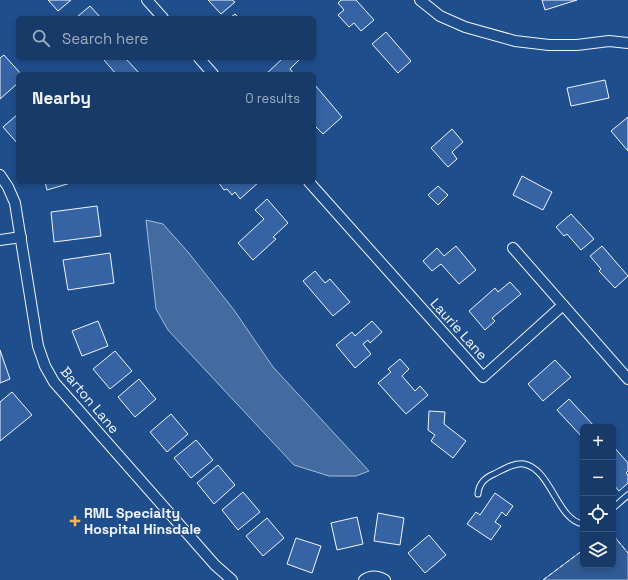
<!DOCTYPE html>
<meta charset="utf-8">
<style>
:root{--surface:#173a69;--page:#20416f;--text:#f1f3f6;--muted:#9eadc0;--line:#36547d}
body{margin:0;font-family:"Space Grotesk",sans-serif;background:var(--page);color:var(--text)}
.controls{position:absolute;right:12px;bottom:12px;display:grid;overflow:hidden;border-radius:6px;box-shadow:0 2px 6px #0003}
.controls button{width:36px;height:36px;display:grid;place-items:center;padding:0;border:0;border-bottom:1px solid var(--line);background:var(--surface);color:var(--text);font:20px sans-serif}
.list{margin:0;padding:0;list-style:none}
h2{display:flex;justify-content:space-between;align-items:center;height:52px;margin:0;padding:0 16px;font-size:17px}
h2 small{font-size:13px;font-weight:400;color:var(--muted)}
.icon{flex:none;width:22px;height:22px;fill:none;stroke:currentColor;stroke-width:2;stroke-linecap:round;stroke-linejoin:round}
.map{position:relative;flex:none;width:628px;height:580px;overflow:hidden}
.search{position:absolute;background:var(--surface);box-shadow:0 2px 6px #0003;left:16px;top:16px;width:300px;height:44px;display:flex;align-items:center;gap:10px;box-sizing:border-box;padding:0 14px;border-radius:6px;color:var(--muted);font-size:15px}
.panel{position:absolute;background:var(--surface);box-shadow:0 2px 6px #0003;left:16px;top:72px;width:300px;height:112px;border-radius:6px}
.map>svg:first-child{display:block}
</style>
<div class="map">
<svg width="628" height="580" viewBox="0 0 628 580">
<rect width="100%" height="100%" fill="#1f4e8c"/>
<path fill="#305b95" stroke="#a8bbd7" d="M613,535l15,18v27h-85l40,-30v15h30z"/>
<path fill="#446ba0" stroke="#a8bbd7" d="M146,220l17,4 25,28 46,58 39,57 96,104 -13,5h-27l-35,-11 -126,-135 -12,-21z"/>
<g fill="#3563a3" stroke="#f2f6ff">
<path d="M48,0h23l-13,11z"/>
<path d="M208,0h24l3,2 -14,12z"/>
<path d="M341,0h15l18,20 -13,11 -7,-8 -5,4 -11,-12 6,-5 -6,-7z"/>
<path d="M542,0h35l-32,10z"/>
<path d="M90,6l11,12h-21l-2,-2z"/>
<path d="M235,14l4,4h-9z"/>
<path d="M386,32l25,29 -13,12 -26,-29z"/>
<path d="M4,55l17,19h-3v9l-18,16v-41z"/>
<path d="M106,58h21l-1,1 14,15h-24l-12,-14z"/>
<path d="M279,58h18l2,2 -9,9 4,5h-28l15,-14z"/>
<path d="M605,80l4,18 -38,8 -4,-18z"/>
<path d="M315,85l27,32 -19,17 -9,-9z"/>
<path d="M18,114v30l-15,-17z"/>
<path d="M628,117v34l-17,-20z"/>
<path d="M452,129l11,13 -11,10 5,7 -9,8 -17,-19z"/>
<path d="M522,176l30,16 -9,18 -30,-15z"/>
<path d="M45,182h29l-27,8z"/>
<path d="M218,182h41l-19,17 -5,-7 -3,3 -5,-6 -3,1z"/>
<path d="M438,186l10,9 -10,10 -10,-10z"/>
<path d="M267,199l21,24 -15,14 3,2 -23,21 -15,-17 26,-24 -9,-9z"/>
<path d="M97,206l4,30 -47,6 -3,-30z"/>
<path d="M571,214l23,25 -13,11 -14,-16 -3,2 -8,-9z"/>
<path d="M456,246l20,24 -17,14 -18,-20 -9,7 -9,-10 14,-13 7,8z"/>
<path d="M602,246l26,30 -13,12 -16,-17 2,-2 -11,-13z"/>
<path d="M110,253l4,30 -46,7 -5,-30z"/>
<path d="M315,271l10,12 5,-4 20,23 -17,14 -30,-35z"/>
<path d="M510,282l11,12 -29,24 3,3 -10,9 -16,-19 26,-23 3,4z"/>
<path d="M98,321l10,25 -26,10 -10,-25z"/>
<path d="M372,321l10,11 -12,11 -2,-3 -5,4 8,10 -16,14 -19,-23 16,-13 3,4z"/>
<path d="M0,350l10,29 -10,4z"/>
<path d="M115,351l17,20 -22,18 -17,-20z"/>
<path d="M400,359l9,10 -7,7 13,15 5,-5 8,9 -22,19 -28,-31 13,-11 -3,-3z"/>
<path d="M555,360l16,17 -28,24 -15,-17z"/>
<path d="M139,379l17,20 -21,18 -17,-20z"/>
<path d="M12,392l20,23 -32,26v-39z"/>
<path d="M569,399l26,28h-12v11l-26,-28z"/>
<path d="M429,411l16,1 -1,12 22,17 -13,17 -22,-17 4,-6 -7,-5z"/>
<path d="M171,414l17,20 -21,18 -17,-20z"/>
<path d="M196,440l17,20 -22,18 -17,-20z"/>
<path d="M613,446l15,17v8l-2,2 2,2v8l-9,8 -6,-7z"/>
<path d="M218,465l17,20 -21,19 -17,-21z"/>
<path d="M243,492l17,20 -22,18 -16,-20z"/>
<path d="M495,493l18,13 -7,10 -4,-4 -7,10 6,4 -10,14 -24,-16 9,-12 4,3z"/>
<path d="M378,513l26,5 -4,27 -26,-4z"/>
<path d="M357,517l6,27 -26,6 -6,-27z"/>
<path d="M267,518l17,20 -21,18 -17,-20z"/>
<path d="M429,535l17,20 -21,18 -17,-20z"/>
<path d="M296,538l25,8 -9,27 -25,-9z"/>
</g>
<g fill="none" stroke-linecap="round" stroke-linejoin="round">
<g stroke="#f2f6ff" stroke-width="7">
<g id="service">
<path d="M478,494c1,-11 7,-16 16,-20 8,-4 21,-12 30,-10 27,5 33,56 59,60"/>
<path d="M613,508l15,-13"/>
</g>
</g>
<g stroke="#f2f6ff" stroke-width="12">
<g id="minor">
<path d="M147,0l16,18"/>
<path d="M420,0l20,16 25,11 50,14 34,4h28l32,-4 19,2"/>
<path d="M199,58l14,16"/>
<path d="M0,175l8,12 7,16 23,143 7,20 9,16 161,183 17,15"/>
<path d="M309,182l174,195 80,-72"/>
<path d="M0,240l21,-3"/>
<path d="M513,248l115,131"/>
<path d="M364,580c7,-5 14,-4 21,0"/>
</g>
</g>
<use href="#service" stroke="#1f4e8c" stroke-width="5"/>
<use href="#minor" stroke="#1f4e8c" stroke-width="10"/>
<g stroke="#f2f6ff" stroke-width="1" stroke-dasharray="5 2" stroke-linecap="butt">
<path d="M613,535l15,18"/>
<path d="M543,580l40,-30"/>
</g>
</g>
<path fill="#ffb74d" stroke="#1f4e8c" stroke-width="1.5" d="M73 515h4v4h4v4h-4v4h-4v-4h-4v-4h4z"/>
<g text-anchor="middle" dominant-baseline="central" stroke-width="3" stroke-linejoin="round" paint-order="stroke">
<g font-size="14" fill="#f2f6ff" stroke="#1f4e8c">
<text transform="translate(459 329) rotate(48)">Laurie Lane</text>
<text transform="translate(90 400) rotate(50)">Barton Lane</text>
</g>
<g font-size="14" font-weight="bold" fill="#f2f6ff" stroke="#1f4e8c" text-anchor="start">
<text x="84" y="513">RML Specialty<tspan x="84" dy="16">Hospital Hinsdale</tspan></text>
</g>
</g>
</svg>
<div class="controls">
<button>+</button>
<button>−</button>
<button><svg class="icon" aria-label="locate" viewBox="0 0 24 24"><circle cx="12" cy="12" r="6"/><path d="M12 2v4M12 18v4M2 12h4M18 12h4"/></svg></button>
<button><svg class="icon" aria-label="layers" viewBox="0 0 24 24"><path d="M12 4l9 5-9 5-9-5zM3 14l9 5 9-5"/></svg></button>
</div>
<div class="search"><svg class="icon" aria-label="search" viewBox="0 0 24 24"><circle cx="10" cy="10" r="6"/><path d="M15 15l6 6"/></svg>Search here</div>
<section class="panel">
<h2>Nearby<small>0 results</small></h2>
<ul class="list">
</ul>
</section>
</div>
